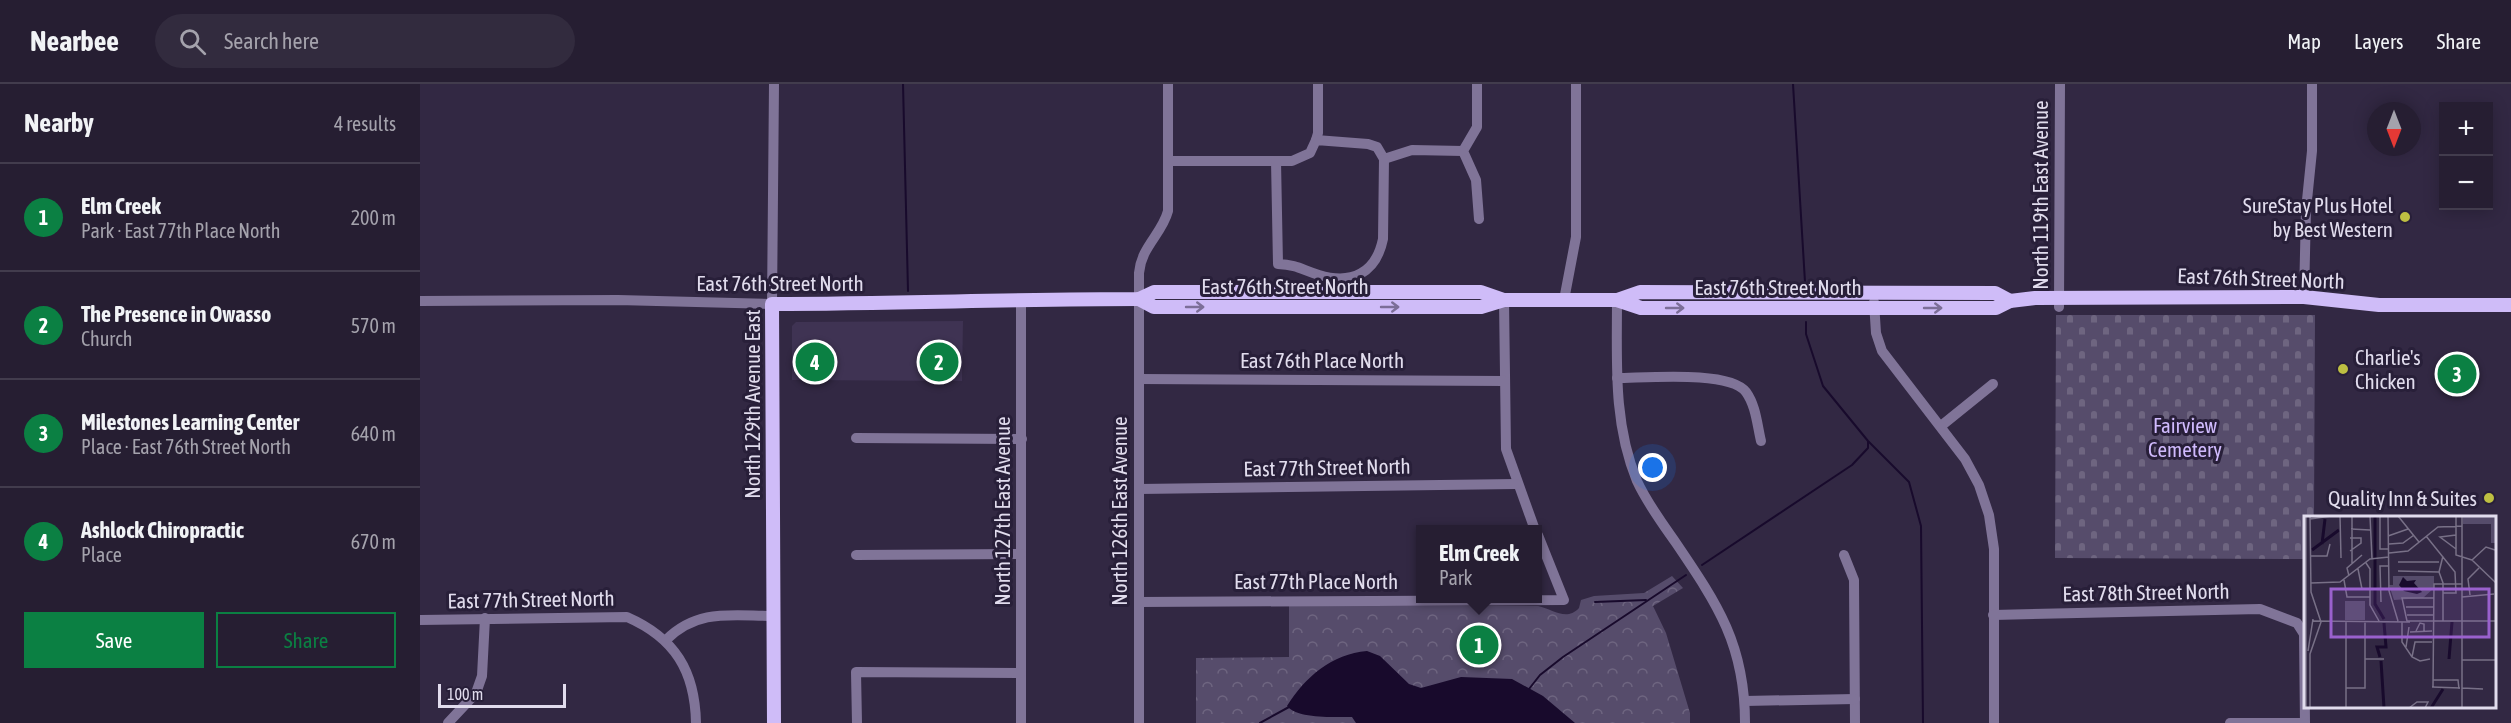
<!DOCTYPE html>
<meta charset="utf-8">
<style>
:root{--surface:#261e32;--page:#322b3e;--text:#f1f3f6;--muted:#a4a2ac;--line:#423c4d;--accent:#0b8043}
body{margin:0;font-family:"Asap Condensed",sans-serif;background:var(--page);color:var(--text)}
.controls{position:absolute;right:18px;top:18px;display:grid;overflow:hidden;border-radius:0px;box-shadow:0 3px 15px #0003}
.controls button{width:54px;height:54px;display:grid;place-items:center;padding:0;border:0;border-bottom:2px solid var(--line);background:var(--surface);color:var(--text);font:30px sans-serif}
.compass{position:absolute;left:1947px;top:18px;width:54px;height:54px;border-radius:50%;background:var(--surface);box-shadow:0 3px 15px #0003;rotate:180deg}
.scale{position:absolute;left:18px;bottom:15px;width:128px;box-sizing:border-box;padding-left:6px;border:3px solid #e1dced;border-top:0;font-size:16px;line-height:21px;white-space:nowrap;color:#e1dced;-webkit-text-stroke:4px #281f39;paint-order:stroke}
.you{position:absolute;left:1233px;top:384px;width:21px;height:21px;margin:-15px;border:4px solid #fff;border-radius:50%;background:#1a73e8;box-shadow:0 0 0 9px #1a73e833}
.badge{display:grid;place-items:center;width:39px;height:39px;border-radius:50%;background:var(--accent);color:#fff;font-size:20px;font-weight:700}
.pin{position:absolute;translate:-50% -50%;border:3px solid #fff;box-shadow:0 2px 6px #0006}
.popup{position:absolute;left:996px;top:441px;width:126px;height:78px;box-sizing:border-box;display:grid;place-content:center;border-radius:0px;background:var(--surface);filter:drop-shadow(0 2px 4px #0005);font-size:20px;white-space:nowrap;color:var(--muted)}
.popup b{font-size:22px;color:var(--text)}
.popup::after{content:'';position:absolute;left:50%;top:100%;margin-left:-12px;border:12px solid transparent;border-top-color:var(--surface)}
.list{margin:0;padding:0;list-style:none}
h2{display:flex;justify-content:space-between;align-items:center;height:78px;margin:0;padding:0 24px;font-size:26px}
h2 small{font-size:20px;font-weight:400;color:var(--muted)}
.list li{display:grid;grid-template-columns:39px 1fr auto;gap:18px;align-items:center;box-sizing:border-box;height:108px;padding:0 24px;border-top:2px solid var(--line)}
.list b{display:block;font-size:22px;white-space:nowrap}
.list p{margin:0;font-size:20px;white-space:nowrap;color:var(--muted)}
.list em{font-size:20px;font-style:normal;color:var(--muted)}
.actions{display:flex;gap:12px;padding:18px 24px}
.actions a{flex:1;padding:14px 0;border:2px solid var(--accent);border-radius:0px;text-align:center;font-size:21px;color:var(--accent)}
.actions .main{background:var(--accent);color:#fff}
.icon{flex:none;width:33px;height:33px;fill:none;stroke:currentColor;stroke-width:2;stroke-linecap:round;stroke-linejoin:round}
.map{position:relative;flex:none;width:2091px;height:639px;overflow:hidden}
header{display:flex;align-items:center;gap:36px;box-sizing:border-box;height:84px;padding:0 30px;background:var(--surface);border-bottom:2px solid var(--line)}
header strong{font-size:28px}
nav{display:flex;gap:33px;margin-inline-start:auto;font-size:21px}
.search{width:420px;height:54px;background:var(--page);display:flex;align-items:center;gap:15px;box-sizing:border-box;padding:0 21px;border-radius:33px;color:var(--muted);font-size:22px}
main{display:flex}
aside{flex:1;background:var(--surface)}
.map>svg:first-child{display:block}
</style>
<header>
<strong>Nearbee</strong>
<div class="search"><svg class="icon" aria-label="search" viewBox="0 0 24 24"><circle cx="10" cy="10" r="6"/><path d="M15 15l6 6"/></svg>Search here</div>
<nav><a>Map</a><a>Layers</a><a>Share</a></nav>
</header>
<main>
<aside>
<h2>Nearby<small>4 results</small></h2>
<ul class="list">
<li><span class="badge">1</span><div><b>Elm Creek</b><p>Park · East 77th Place North</p></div><em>200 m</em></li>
<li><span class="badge">2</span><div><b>The Presence in Owasso</b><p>Church</p></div><em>570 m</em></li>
<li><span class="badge">3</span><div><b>Milestones Learning Center</b><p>Place · East 76th Street North</p></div><em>640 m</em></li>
<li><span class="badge">4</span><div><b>Ashlock Chiropractic</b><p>Place</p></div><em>670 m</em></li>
</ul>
<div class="actions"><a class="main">Save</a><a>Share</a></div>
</aside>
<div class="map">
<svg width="2091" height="639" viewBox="0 0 2091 639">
<defs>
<pattern id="cemetery-stones" width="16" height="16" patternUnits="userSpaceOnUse" patternTransform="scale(1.5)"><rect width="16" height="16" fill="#564c6b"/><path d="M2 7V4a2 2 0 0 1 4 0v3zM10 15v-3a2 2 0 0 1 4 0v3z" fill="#6e6580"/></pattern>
<pattern id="park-crowns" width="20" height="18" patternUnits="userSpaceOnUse" patternTransform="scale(1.5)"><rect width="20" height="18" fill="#564c6b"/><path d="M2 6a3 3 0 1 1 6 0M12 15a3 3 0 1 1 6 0" fill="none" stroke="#6e6580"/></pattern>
</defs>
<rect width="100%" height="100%" fill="#322843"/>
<path fill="#3f3353" d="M543,237l-1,60 -170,-1v-54l4,-4z"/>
<path fill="url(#cemetery-stones)" d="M1636,231h259l-1,202 -8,1 -1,41 -250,-1z"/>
<path fill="url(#park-crowns)" d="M1252,492l11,12 -30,18 13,27 24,80v10h-494v-65l93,-1v-51h249c15,3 28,16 41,2l2,-8 13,-4 50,-3z"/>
<path fill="#180a2c" d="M947,567l13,5 29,28 12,4 40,-11 51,2 31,17 32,27h-219l-4,-6c-16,0 -55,2 -65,-11 18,-29 45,-52 80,-55z"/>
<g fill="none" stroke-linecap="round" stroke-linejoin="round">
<g stroke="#180a2c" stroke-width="2">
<path d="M483,0l5,207"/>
<path d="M1373,0l12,198"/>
<path d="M1386,238v12l17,52 45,55 41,41 12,44 2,197"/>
<path d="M1282,481l150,-100 16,-17v-6"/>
<path d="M1175,518l51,-2"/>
<path d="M1109,605l11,-14 23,-18 123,-82"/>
<path d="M840,639l29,-16"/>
</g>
<g stroke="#807498" stroke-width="10">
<path d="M1057,0v43l-14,24 13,29 3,39"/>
<path d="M896,56l2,-7v-49"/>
<path d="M748,77h124l18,-8 6,-13 52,4 9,3 7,12 28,-9 51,1"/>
<path d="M856,77l2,103c20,1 24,6 41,11 33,10 57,-2 64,-36l1,-80"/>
<path d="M1884,213l2,-87 6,-59v-67"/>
<path d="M601,216v423"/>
<path d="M1084,216l2,149 29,81"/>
<path d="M1144,216l12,-63v-153"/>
<path d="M1197,216c0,62 -4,123 20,181 10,22 25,42 39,62 42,62 69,102 69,180"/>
<path d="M0,217l198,-1 154,4 2,-220"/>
<path d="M1454,218l2,31 6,18 83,108 14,26 10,30 5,34v174"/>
<path d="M1639,223l1,-223"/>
<path d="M1197,294c27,0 113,-8 129,14 10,14 11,32 15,49"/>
<path d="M719,295l366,2"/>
<path d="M1521,342l52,-42"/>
<path d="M436,354l166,1"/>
<path d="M719,405l377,-5"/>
<path d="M436,471l165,-1"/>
<path d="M1424,471l10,25 1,143"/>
<path d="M719,518l425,-2 -26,-65"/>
<path d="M1573,531l267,-6 37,14 7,11 1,89"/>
<path d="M0,536l207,-3c48,21 68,54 69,106"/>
<path d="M246,556c32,-32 66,-24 108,-24"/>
<path d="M1325,617l110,-2"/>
<path d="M28,639l28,-30 6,-17 3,-58"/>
<path d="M437,639l-1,-51 165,1"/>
<path d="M719,639v-450c2,-26 23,-39 29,-62v-127"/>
<path d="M1810,639h75"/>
</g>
<g stroke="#cfbcf8" stroke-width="14">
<path d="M719,215l15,8h327l23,-7h113l24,8h355l14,-7 25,-3 269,-1 75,8h132"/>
<path d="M1197,216l23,-8 355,1 15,8"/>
<path d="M354,639l-2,-419c122,0 244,-5 367,-5l15,-7h327l23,8"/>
</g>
</g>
<defs><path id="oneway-shaft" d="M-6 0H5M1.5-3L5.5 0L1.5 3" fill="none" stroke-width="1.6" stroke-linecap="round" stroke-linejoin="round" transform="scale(1.5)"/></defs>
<g stroke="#7c6e98">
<use href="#oneway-shaft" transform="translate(775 223)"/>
<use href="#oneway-shaft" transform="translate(970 223)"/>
<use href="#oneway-shaft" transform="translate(1255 224)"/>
<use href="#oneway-shaft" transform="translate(1513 224)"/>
</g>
<g fill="#bebf42" stroke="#281f39" stroke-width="2">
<circle cx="1985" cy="133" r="6"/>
<circle cx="1923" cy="285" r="6"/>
<circle cx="2069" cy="414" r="6"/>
</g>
<g text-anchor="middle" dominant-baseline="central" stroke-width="6" stroke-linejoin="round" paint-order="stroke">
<g font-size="21" fill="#e1dced" stroke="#281f39">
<text transform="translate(1620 111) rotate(-90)">North 119th East Avenue</text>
<text transform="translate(1841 194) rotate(2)">East 76th Street North</text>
<text x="360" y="199">East 76th Street North</text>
<text x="865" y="202">East 76th Street North</text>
<text x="1358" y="203">East 76th Street North</text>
<text x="902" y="276">East 76th Place North</text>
<text transform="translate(332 320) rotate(-90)">North 129th Avenue East</text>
<text transform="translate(907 383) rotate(-1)">East 77th Street North</text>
<text transform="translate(582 427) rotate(-90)">North 127th East Avenue</text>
<text transform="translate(699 427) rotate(-90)">North 126th East Avenue</text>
<text x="896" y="497">East 77th Place North</text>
<text transform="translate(1726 508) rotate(-1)">East 78th Street North</text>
<text transform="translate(111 515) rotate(-1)">East 77th Street North</text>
</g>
<g font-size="21" fill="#e1dced" stroke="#281f39" text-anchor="end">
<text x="1973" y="121">SureStay Plus Hotel<tspan x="1973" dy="24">by Best Western</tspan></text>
<text x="1935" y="273" text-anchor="start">Charlie's<tspan x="1935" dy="24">Chicken</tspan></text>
<text x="2057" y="414">Quality Inn &amp; Suites</text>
</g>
<g font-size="21" fill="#d0bafd" stroke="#281f39">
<text x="1765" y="341">Fairview<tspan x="1765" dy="24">Cemetery</tspan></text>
</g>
</g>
<g transform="translate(1884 432)">
<rect width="192" height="192" fill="#322843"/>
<path d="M159,0h33v27h-5v-19h-28z" fill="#564c6b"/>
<path d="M41,85h20v19h-20z" fill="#564c6b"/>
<path d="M89,60h41v12l-11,10 -29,2 -5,-15h4z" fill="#564c6b"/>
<path d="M99,61l4,4 9,-1 -2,3 8,9 -5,2 -13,-3 -5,-6z" fill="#180a2c"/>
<path fill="none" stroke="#180a2c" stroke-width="3" d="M71,0v88l9,15M18,28l3,-25M8,34l27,-20M76,141l-3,-10h9l-2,-24M145,143l3,-37M77,145l3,47M127,192l12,-19"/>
<path fill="none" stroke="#787087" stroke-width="1.5" d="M36,0l1,42M48,0v47M66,0l2,43M76,0v33h9M84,0l1,75 9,30M94,0l21,26M152,0v39l16,5M6,3l21,-3M47,13l19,1M152,19l-16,2 16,12M84,20l20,-7M122,20l29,36 1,21h-13M85,28l14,-1 11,-8M46,35l11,-8v-5h-11M85,37l19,-2 30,-24 24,-1M6,40h17l3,-12M139,40l-4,16 4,11v38M168,44l24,23M168,44l14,-13 9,3M94,46h41M62,47l4,6v36l9,16M54,53l4,20M94,55l41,1M45,60l-2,-8 15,-13M40,64l3,17h23M7,67l29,-1 30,-23 19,-2M42,73h23M166,79l-2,-16 11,-11M158,81l32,-3M77,86l-1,-36h9M102,91h28M103,99h27M8,105l98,1M103,105l-5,-23h32M103,105h55v-105M98,106v20l10,15 8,4 10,-2M112,115l4,-8 4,1v7M106,116l22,-1M102,131l3,-20M4,135l5,-32M108,141l3,-15h17M61,143h19M158,144h34M129,164h25l1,9M128,171l28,1M129,171l1,-103h28M42,172h19v-67M158,172l21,1M2,192v-192M6,192v-54l11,-32 -10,-30 -1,-76M42,192v-87M105,192l8,-6h11l-3,6M158,192v-87h34"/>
<path fill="#9a61cd" fill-opacity="0.15" stroke="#9a61cd" stroke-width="3" d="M27,73h158v48h-158z"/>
<rect width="192" height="192" fill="none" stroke="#e1dced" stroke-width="3"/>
</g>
</svg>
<div class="controls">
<button>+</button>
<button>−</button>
</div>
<svg class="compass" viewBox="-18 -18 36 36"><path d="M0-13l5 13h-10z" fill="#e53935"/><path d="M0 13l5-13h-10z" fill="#a4a2ac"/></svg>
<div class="scale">100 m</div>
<div class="you"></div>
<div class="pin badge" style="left:1059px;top:561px">1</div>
<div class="popup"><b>Elm Creek</b>Park</div>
<div class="pin badge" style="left:519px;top:278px">2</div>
<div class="pin badge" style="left:2037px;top:290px">3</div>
<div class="pin badge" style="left:395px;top:278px">4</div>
</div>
</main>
